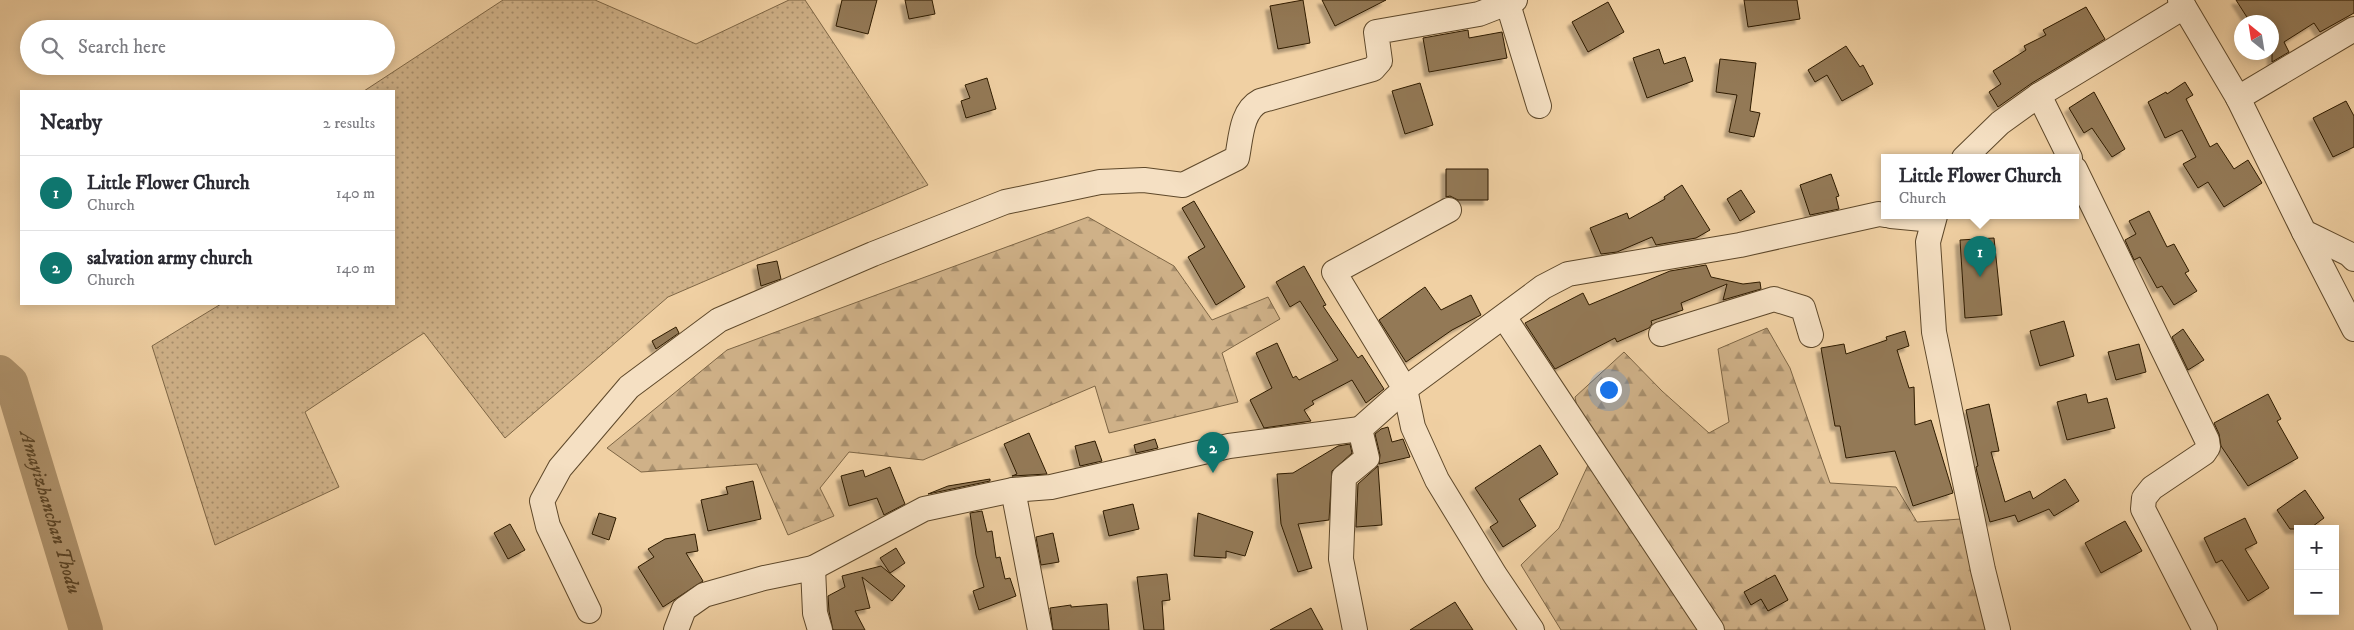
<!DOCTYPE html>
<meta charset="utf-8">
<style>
:root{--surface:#fff;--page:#f2f2f3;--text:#2b2b33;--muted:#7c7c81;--line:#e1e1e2;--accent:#0f766e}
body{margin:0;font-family:"IM FELL DW Pica",serif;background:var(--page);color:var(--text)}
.controls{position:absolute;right:15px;bottom:15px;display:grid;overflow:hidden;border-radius:0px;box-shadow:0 2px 12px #0003}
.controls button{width:45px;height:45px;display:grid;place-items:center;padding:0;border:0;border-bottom:1px solid var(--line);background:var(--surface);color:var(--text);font:25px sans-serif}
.compass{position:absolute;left:2234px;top:15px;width:45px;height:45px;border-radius:50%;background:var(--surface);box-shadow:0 2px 12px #0003;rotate:330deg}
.you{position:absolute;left:1608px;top:389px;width:18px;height:18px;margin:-12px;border:4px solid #fff;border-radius:50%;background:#1a73e8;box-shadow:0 0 0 8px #1a73e833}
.badge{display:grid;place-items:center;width:32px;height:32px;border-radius:50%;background:var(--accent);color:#fff;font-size:16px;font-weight:700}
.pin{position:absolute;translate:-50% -41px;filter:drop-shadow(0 1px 2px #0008)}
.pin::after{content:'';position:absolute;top:26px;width:18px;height:15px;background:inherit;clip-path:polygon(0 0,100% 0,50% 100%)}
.popup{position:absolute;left:1881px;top:154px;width:198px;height:65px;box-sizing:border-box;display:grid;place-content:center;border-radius:0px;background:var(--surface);filter:drop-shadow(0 1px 4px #0005);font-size:16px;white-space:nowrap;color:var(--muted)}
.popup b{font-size:19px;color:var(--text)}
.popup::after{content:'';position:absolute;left:50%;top:100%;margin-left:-10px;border:10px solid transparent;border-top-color:var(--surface)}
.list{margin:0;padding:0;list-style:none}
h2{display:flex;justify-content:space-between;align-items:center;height:65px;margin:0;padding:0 20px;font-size:21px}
h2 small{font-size:16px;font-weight:400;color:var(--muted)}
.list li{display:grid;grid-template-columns:32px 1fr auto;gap:15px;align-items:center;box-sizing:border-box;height:75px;padding:0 20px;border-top:1px solid var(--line)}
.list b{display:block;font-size:19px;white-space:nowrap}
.list p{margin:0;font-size:16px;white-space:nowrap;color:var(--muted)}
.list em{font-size:16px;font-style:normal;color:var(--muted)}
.icon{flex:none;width:28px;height:28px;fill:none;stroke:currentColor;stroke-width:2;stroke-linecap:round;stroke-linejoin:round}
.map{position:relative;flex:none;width:2354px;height:630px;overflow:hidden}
.search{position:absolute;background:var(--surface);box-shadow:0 2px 12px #0003;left:20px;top:20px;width:375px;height:55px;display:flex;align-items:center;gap:12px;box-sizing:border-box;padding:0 18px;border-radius:28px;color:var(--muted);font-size:19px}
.panel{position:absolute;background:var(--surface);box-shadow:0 2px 12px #0003;left:20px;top:90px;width:375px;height:215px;border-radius:0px}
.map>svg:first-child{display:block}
</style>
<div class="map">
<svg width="2354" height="630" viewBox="0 0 2354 630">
<defs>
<pattern id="grass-dots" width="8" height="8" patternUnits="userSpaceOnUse" patternTransform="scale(1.25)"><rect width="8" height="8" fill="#cfb188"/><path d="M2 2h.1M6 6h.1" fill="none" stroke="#a88f6d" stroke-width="1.8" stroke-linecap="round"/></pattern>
<pattern id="forest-firs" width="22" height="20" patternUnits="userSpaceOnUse" patternTransform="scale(1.25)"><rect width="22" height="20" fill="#cfb188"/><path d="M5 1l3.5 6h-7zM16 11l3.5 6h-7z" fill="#a88f6d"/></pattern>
<filter id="shadow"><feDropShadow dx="-4.5" dy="4.5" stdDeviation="1" flood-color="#0004"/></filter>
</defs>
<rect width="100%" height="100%" fill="#f0d0a3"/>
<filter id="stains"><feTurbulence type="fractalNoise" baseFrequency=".004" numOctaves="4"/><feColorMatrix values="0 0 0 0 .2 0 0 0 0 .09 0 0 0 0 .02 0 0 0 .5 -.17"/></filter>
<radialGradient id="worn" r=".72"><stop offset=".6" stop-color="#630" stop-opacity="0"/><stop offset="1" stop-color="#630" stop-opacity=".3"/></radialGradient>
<path fill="url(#grass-dots)" stroke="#7e6645" d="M503,0h92l101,44 93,-44h16l123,185 -260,112 -163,141 -81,-105 -119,79 34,75 -124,58 -63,-199 69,-42h173v-213h-30z"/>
<g fill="url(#forest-firs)" stroke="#7e6645">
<path d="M1088,217l86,49 38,54 56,-23 12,22 -58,34 16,49 -129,31 -14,-47 -172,74 -74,-8 -29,36 14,28 -46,19 -31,-71 -116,8 -34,-24 120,-98z"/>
<path d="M1767,328l23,40 40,115 66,4 21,35 44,-3 28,111h-428l-40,-65 38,-37 29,-63 -13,-68 49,-45 38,39 47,42 20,-11 -11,-73z"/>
</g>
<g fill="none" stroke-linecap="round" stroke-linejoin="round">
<path stroke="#ae926c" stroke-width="34" id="s1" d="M0,372l11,10 75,248"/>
</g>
<g fill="#937956" stroke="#2e1b02" filter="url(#shadow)">
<path d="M842,0h35l-9,34 -32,-8z"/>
<path d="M905,0h27l3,14 -26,5z"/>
<path d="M1303,0l7,43 -32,6 -8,-43z"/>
<path d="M1322,0h64l-51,26z"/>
<path d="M1744,0h53l3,19 -52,8z"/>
<path d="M2236,0h118v13l-34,19 -6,-9 -30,19 5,10 -17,10v-40h-22z"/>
<path d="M1608,2l16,30 -36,20 -16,-30z"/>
<path d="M2086,7l19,32 -73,44 -34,24 -9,-15 12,-8 -8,-13 33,-21 -2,-4 22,-11 -3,-5z"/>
<path d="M1468,30l1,8 33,-6 5,26 -78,14 -6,-34z"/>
<path d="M1846,46l14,21 3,-2 10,19 -31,17 -15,-26 -12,7 -7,-12z"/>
<path d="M1659,49l5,15 21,-7 8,24 -46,17 -14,-40z"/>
<path d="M1720,59l36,4 -6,48 10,2 -6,24 -25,-5 8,-37 -21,-3z"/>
<path d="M987,78l9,31 -30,9 -5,-17 9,-3 -5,-13z"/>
<path d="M2185,82l8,13 -7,4 24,48 7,-4 17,26 14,-9 14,23 -38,24 -16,-25 -10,6 -15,-24 13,-7 -14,-27 -17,8 -17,-36 18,-10 1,2z"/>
<path d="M1420,83l13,42 -28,9 -13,-43z"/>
<path d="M2094,92l31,57 -13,8 -20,-29 -8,5 -15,-25z"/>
<path d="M2346,101l8,15v31l-21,10 -20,-39z"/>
<path d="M1446,169h42v31h-30l-8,-4 -4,1z"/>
<path d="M1831,174l8,22 -3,1 3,12 -29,6 -10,-30z"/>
<path d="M1682,185l28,45 -14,8 -40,7 -4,-8 -35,15 -16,2 -11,-26 37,-15 2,6 36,-20 -1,-2z"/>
<path d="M1741,190l14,22 -15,9 -13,-22z"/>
<path d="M1194,201l51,86 -29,18 -28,-48 17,-10 -23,-39z"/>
<path d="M2149,211l18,36 7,-3 15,27 -4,2 12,18 -23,14 -12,-19 -5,2 -17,-31 -6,3 -9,-20 11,-6 -7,-13z"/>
<path d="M1994,238l8,77 -37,3 -5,-78z"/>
<path d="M777,261l4,18 -20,7 -4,-21z"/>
<path d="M1706,265l5,12 32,7 17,-2 1,7 -38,11 4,-16 -46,19 2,7 -32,11 1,3 -3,4 -32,14 -2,-4 -60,31 -30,-46 58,-30 6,12 81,-34z"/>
<path d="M1304,266l22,39 -3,1 35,52 4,-3 22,34 -18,14 -14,-23 -40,21 2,3 -10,6 7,11 -47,7 -14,-28 22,-12 -16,-35 21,-10 16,35 3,-2 3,4 39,-20 -38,-59 -10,6 -14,-25z"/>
<path d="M1425,287l16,23 30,-15 10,20 -29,15 -46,32 -27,-42z"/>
<path d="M2064,321l10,35 -34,10 -10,-35z"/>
<path d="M676,327l3,6 -23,16 -4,-8z"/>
<path d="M2183,329l21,31 -16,10 -16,-33z"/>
<path d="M1905,331l4,15 -12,4 12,38 5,-1 1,38 16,-5 22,73 -40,13 -18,-55 -49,7 -6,-32h-5l-14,-78 23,-4 2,10 41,-14 -1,-3z"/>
<path d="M2139,344l7,28 -30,8 -8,-28z"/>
<path d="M2086,394l2,9 19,-5 8,30 -48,12 -10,-38z"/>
<path d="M2268,394l13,25 -4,2 21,37 -50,28 -27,-40 -2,-12 -5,-11z"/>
<path d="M1989,404l10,47 -8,1 14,50 25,-11 3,8 32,-20 14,22 -25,15 -5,-7 -31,13 -3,-7 -25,7 -13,-50 -1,-5 2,-1 -12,-56z"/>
<path d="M1388,427l4,15 11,-3 7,18 -31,7 1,-9 -5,-21 6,-5z"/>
<path d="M1029,433l18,41 -35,2 5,-2 -13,-30z"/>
<path d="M1155,439l3,9 -22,5 -2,-8z"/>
<path d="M1095,441l7,20 -22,5 -5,-20z"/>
<path d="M1350,444l2,9 -20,18 -3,49 -31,4 14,44 -14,4 -17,-48 -4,-50 16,-1 45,-27z"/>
<path d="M1540,445l18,29 -39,25 17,27 -33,21 -13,-20 8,-5 -23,-34z"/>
<path d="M1378,466l4,59 -26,2 2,-43z"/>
<path d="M890,467l15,37 -21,11 -7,-17 -28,8 -8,-30 22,-6 2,7z"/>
<path d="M990,479v2l-62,13 20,-8z"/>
<path d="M753,481l8,38 -53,12 -7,-31 27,-6 -2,-7z"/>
<path d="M2305,490l19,28 -15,11h-19l-13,-19z"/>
<path d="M1133,504l6,25 -30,7 -6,-25z"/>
<path d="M982,511l5,21 5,-1 4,27 4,-1 5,22 5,-1 6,18 -37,14 -6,-19 11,-4 -8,-32 -6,-42z"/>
<path d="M599,513l17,5 -7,22 -17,-6z"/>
<path d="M1198,513l55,19 -8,24 -19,-5v7l-32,-2z"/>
<path d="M2245,518l12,25 -12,6 24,39 -21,13 -26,-41 -6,3 -12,-25z"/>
<path d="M2125,521l17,30 -41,22 -16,-30z"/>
<path d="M510,524l15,26 -17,9 -14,-26z"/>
<path d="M1053,533l6,29 -18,3 -5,-28z"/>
<path d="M695,534l3,17 -12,2 17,28 -40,26 -25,-40 16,-10 -6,-8 17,-10z"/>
<path d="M896,548l9,15 -15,10 -10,-15z"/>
<path d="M881,566l24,20 -13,15 -30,-24 8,31 -15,3 10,19h-32l-4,-19 -1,-15 17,-9 -3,-11z"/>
<path d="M1167,574l3,26 -8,1 2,29h-20l-7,-53z"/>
<path d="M1775,575l13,25 -20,11 -7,-12 -10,6 -7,-13z"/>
<path d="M1455,602l18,28h-63z"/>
<path d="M1107,604l2,26h-56l-3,-22 21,-3v2z"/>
<path d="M1311,608l12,22h-53z"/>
</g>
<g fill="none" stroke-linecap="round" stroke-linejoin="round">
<g stroke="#5e482a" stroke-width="26">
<g id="minor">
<path d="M2180,0l58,98 66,134 45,22 5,5"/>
<path d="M1508,4l31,102"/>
<path d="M2039,95l31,63"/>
<path d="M2238,98l116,-69"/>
<path d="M1964,158l36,-35 39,-28 145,-88"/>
<path d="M2075,169l132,271 1,7 -4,6 -52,35 -8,10 -1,11 62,121"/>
<path d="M1449,210l-115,62 71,117 8,38 24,53 58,95 37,55"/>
<path d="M1891,216l42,4"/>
<path d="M1935,216l-7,26 6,90 49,238 15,60"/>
<path d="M2304,232l50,97"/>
<path d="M1504,317l208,313"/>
<path d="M1661,334l113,-35 29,9 8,27"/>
<path d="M1013,490l27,140"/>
<path d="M813,568l2,45 5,17"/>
<path d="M589,611l-41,-85 -6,-25 18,-33 69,-81 90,-67 154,-66 132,-52 95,-20 44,-2 39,5 54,-27c4,-20 4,-47 23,-57l113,-32 7,-8 -4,-29 103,-18 36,-14"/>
<path d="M676,630l8,-21 20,-14 60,-17 49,-10 111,-59 89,-19 38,-3 178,-41 131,-17"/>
<path d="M1355,630l-14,-71 3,-82 23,-19 -7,-29 45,-40 138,-102 25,-13 172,-29 139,-31 6,1"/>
</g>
</g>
<use href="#minor" stroke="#f5e0c3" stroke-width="24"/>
</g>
<g text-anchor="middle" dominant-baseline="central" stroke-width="5" stroke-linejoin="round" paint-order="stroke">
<g font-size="19" font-style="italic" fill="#5b4527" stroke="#f5e0c3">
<text stroke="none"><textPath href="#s1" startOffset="151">Amayizhanchan Thodu</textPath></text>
</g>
</g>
<rect width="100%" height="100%" filter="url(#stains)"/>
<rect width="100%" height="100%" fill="url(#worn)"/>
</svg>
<div class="controls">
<button>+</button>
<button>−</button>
</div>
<svg class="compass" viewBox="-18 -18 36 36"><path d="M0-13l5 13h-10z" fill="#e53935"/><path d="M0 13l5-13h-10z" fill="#7c7c81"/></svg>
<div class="you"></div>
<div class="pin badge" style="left:1980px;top:277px">1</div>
<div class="popup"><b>Little Flower Church</b>Church</div>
<div class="pin badge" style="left:1213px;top:473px">2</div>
<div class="search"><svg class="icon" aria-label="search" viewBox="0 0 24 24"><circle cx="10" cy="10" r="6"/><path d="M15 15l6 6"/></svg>Search here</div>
<section class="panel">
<h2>Nearby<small>2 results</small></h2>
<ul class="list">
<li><span class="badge">1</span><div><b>Little Flower Church</b><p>Church</p></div><em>140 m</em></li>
<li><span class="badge">2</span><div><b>salvation army church</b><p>Church</p></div><em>140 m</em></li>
</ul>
</section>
</div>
